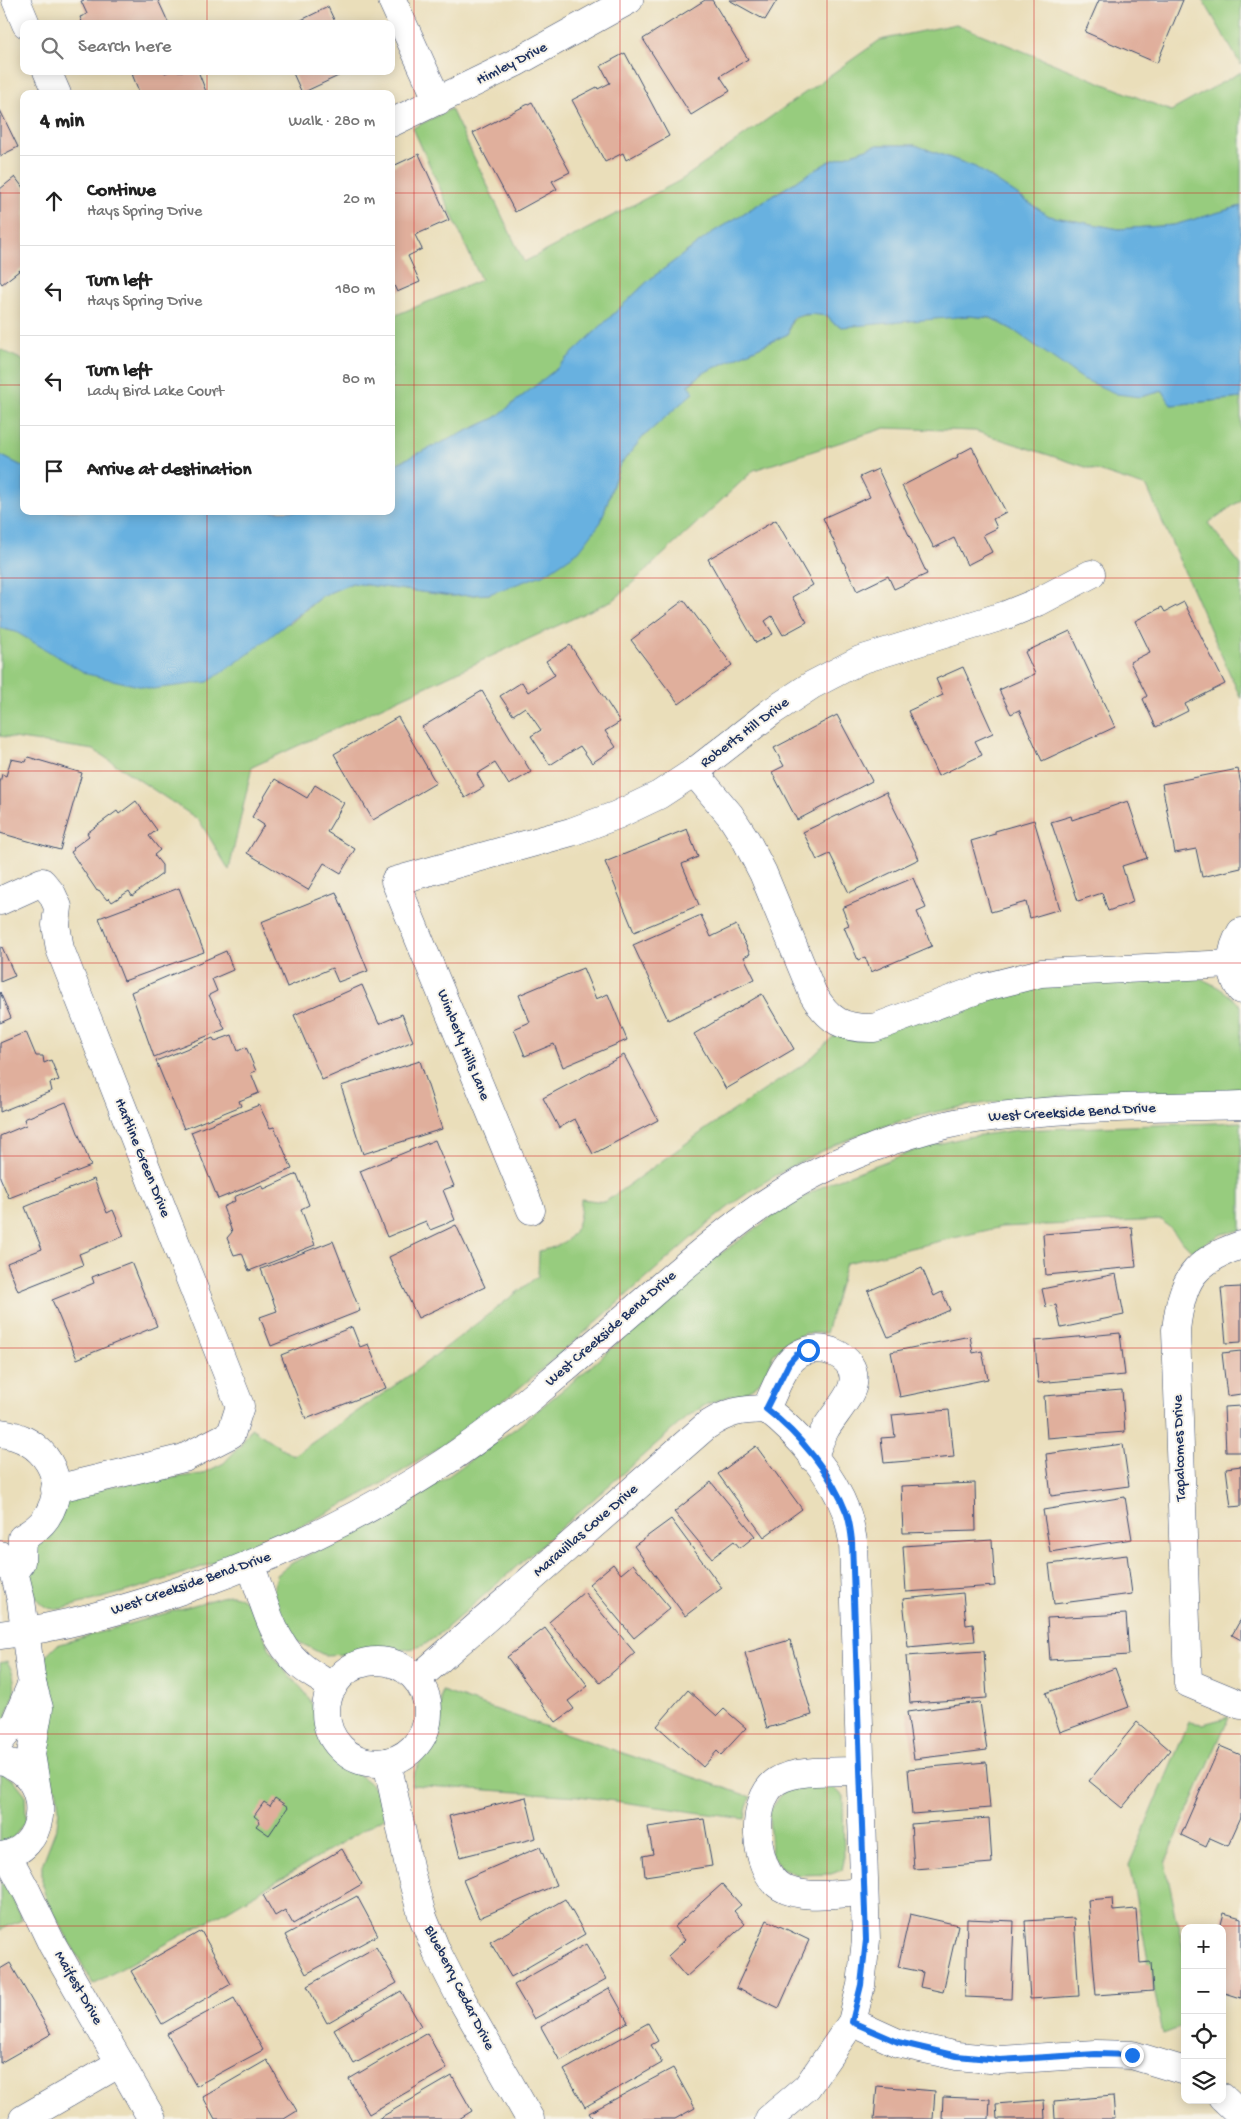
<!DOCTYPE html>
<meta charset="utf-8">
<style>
:root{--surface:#fff;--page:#f2f2f2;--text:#222;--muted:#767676;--line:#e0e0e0}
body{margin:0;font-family:"Gochi Hand",sans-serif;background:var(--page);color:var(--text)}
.controls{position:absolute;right:15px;bottom:15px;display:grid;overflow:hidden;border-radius:10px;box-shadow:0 2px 12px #0003}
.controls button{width:45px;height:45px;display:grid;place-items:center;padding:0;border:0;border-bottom:1px solid var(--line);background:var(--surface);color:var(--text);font:25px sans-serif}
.stop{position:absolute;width:15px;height:15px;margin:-11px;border:4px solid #1a73e8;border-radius:50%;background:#fff}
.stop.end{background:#1a73e8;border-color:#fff;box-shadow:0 1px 5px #0008}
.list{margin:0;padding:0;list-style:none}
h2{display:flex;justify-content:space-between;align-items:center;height:65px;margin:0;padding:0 20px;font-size:21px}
h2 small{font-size:16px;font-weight:400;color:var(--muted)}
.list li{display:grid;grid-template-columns:32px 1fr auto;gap:15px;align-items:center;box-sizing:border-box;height:90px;padding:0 20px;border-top:1px solid var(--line)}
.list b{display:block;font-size:19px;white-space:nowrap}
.list p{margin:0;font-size:16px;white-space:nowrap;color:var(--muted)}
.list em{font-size:16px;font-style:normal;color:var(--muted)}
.icon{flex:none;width:28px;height:28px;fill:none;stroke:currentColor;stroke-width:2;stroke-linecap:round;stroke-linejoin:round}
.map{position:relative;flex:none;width:1241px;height:2119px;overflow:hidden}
.search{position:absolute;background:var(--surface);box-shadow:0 2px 12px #0003;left:20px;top:20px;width:375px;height:55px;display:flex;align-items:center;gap:12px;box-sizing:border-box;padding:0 18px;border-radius:10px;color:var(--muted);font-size:19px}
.panel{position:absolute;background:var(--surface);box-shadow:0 2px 12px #0003;left:20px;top:90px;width:375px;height:425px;border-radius:10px}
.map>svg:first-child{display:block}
</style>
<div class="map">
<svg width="1241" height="2119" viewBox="0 0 1241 2119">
<rect width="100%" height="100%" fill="#f7f3e8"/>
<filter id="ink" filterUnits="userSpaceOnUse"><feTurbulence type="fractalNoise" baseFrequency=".02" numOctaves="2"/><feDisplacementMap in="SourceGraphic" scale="10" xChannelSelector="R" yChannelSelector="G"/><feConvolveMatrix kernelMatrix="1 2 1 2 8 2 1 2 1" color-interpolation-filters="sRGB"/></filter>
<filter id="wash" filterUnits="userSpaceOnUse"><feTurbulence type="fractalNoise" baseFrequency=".0096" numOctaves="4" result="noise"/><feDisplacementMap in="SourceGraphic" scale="20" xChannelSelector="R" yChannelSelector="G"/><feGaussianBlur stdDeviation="1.12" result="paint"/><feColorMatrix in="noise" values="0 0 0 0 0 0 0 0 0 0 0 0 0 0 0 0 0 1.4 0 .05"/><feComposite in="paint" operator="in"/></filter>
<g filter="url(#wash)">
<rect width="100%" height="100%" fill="#eadeba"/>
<g fill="#97cc7e" stroke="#597e6e">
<path d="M1203,0h38v65z"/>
<path d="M956,24l215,87 70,-39v134l-67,19 -55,4 -70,-13 -74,-49 -60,-22h-37l-50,17 -115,70 -64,48 -94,90 -60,48 -104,48v-149l90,-37 -68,-152 38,-19 73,153 157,-82 199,-140z"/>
<path d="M813,314l15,2 5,7 136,-7 22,2 149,79 23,-6 9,14 69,-7v102l-33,23 33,42v134l-94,-212 -172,-56 -90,-3 -131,42 -139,129 -363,168 -23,103 -30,-50 -105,-70 -94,-14v-108l16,4 274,-9 32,-27 30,-13 100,13 37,-2 112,-72 18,-56 24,-29 50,-45 -5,-6 15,-13 85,-39c4,-19 8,-17 25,-20z"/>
<path d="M0,349l24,12v106l-24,-12z"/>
<path d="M1196,977c19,7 31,15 45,29v85c-119,7 -241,-4 -356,35 -42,14 -85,34 -122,57 -36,22 -68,52 -99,79 -57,50 -112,101 -171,147 -103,79 -221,138 -345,176 -21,7 -43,12 -65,18 -9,2 -20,7 -29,6 -11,-1 -17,-8 -21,-18 -13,-29 17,-80 42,-96 1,-1 13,-5 14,-6l113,-15 22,-11 16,-17 11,-18 42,28 121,-84 124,-96 1,-25c31,-6 42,-20 42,-52l24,3 101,-73 101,-67 35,-34 206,-44z"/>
<path d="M1241,1122v108l-19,4 -30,17 -30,-31 -161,7 -155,36 -20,70h-21l-18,9 -14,13 -7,18 -10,13 -14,8 -12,2 -23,8 -19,12 -246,216 -18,13 -9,3 -26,4 -12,-3h-14l-14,5 -25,1 -27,-14 -10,-10 -14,-38 4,-18 15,-12 79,-40 76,-46 69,-49 66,-54 130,-114 75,-54 44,-24 90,-34 46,-11 50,-7z"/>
<path d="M228,1595c27,-2 32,38 43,56 4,7 9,13 13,19 9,11 21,19 27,32 8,17 5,37 19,52 27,29 44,15 55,63l-157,93 -135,74 -46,-83 -5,-16v-20l15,-39 2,-16 -2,-18 -13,-28 4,-70 -4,-29 3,-10 10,-10z"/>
<path d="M7,1661c16,28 3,44 -7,70v-68z"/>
<path d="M442,1691l309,106 -4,9 -2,13 -167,-23 -167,-11c5,-25 17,-31 26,-52 7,-17 2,-26 5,-42z"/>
<path d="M1229,1717l-64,146 20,95v68l-22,8 -34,-169 60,-143 14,2z"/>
<path d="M0,1772l14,8 11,14 1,26 -12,17 -14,7z"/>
<path d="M830,1784l13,12 1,65 -2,9 -11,4 -33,1 -18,-8 -9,-14 -2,-41 15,-21 14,-6z"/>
<path d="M0,1882l9,8 13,30 -22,10z"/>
</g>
<path fill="#68b1e0" stroke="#42709f" d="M878,145h37l60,22 74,49 70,13 55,-4 67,-19v192l-70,7 -8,-14 -23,6 -23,-3 -34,-15 -70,-49 -22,-12 -22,-2 -127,11 -9,-4 -5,-7c-10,-1 -31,-5 -37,5 -2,4 -2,9 -3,13l-85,39 -15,12 6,7 -51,45 -24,29 -18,56 -22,29 -34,23 -56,20 -37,2 -100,-13 -30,13 -75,59 -39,27 -56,7 -65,-15 -71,-42 -16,-4v-173l24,12v44h367v-45l104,-48 60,-48 94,-90 64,-48 115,-70z"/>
<g id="blocks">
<g fill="#e0af9c">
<path d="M85,0h73l11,24h-86l-3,-7 7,-3 -6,-13z"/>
<path d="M705,0h7l36,59 -28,17 10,15 -39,24 -48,-76z"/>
<path d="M729,0h48l-12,20z"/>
<path d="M1099,0h84l-26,63 -72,-31z"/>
<path d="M328,7l8,17h-43z"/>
<path d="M625,53l44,83 -43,24 -3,-7 -18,9 -33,-62 25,-13 1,2 12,-6 -9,-17z"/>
<path d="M139,71h25l1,2 5,-2h28l9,23h-67l-8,-20z"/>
<path d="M292,71h57l-47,22z"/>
<path d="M532,102l38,70 -18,9 5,8 -42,23 -42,-79z"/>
<path d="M0,110l18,37 -18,9z"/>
<path d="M419,154l30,66 -34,15 7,14 -14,7 12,26 -23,10 -6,-13v-112z"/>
<path d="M15,177l9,12v78l-22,17 -2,-3v-92z"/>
<path d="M972,447l34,65 -13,7 4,9 -14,7 9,17 -25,13 -13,-27 -20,10 -32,-62 56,-29 -1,-2z"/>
<path d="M878,469l49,105 -33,15 -6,-13 -31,15 -34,-73 47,-21 -10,-20z"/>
<path d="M776,520l37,65 -21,12 15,25 -24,13 -11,-19 -7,5 8,13 -17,9 -48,-84z"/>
<path d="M684,600l48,65 -53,39 -48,-64z"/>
<path d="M1184,602l41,82 -40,20 3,7 -32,16 -13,-28 4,-3 -17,-34 20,-10 -15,-31 27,-14 3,5z"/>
<path d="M1070,631l45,96 -73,34 -23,-51 -8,4 -12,-24 36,-16 -10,-22z"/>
<path d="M570,645l50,77 -15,9 11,16 -24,16 -12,-17 -30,19 -19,-29 10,-6 -16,-23 -12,8 -13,-19 22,-14 6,10 27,-17 -9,-14z"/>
<path d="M963,667l30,66 -18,8 7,14 -44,21 -30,-65 35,-16 -7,-16z"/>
<path d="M482,691l49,81 -22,13 -14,-22 -18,11 7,13 -19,11 -43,-71z"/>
<path d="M837,715l35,66 -75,39 -25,-48 12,-6 -10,-18z"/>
<path d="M398,717l38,66 -63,37 -39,-66z"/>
<path d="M28,757l54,16 -22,77 -60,-17v-50l2,-9 4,2 5,-17 15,3z"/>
<path d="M1238,769l3,16v83l-39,9 -6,-28 -21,4 -13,-69z"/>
<path d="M275,779l32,19 8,-13 29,18 -17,29 28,17 -14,24 -17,-10 -16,27 -61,-37 17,-28 -12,-8z"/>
<path d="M886,792l33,67 -70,34 -19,-39 -13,6 -14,-28z"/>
<path d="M136,801l21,29 -8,6 11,14 -6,5 8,10v9l-30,22 -3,-5 -17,11 -3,-4 -2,2 -8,-10 -2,1 -26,-39 3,-2 -1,-2 16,-12 -2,-3 30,-22 2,3z"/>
<path d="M1128,801l19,57 -25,8 11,36 -25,9 -6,-18 -24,8 -27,-79 20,-6 1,4z"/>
<path d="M1034,820l26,89 -30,9 -4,-16 -35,10 -20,-71 24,-7v-3z"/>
<path d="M687,829l11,28 -16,7 17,41 -65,27 -29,-70z"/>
<path d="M913,878l13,30 -9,4 15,34 -61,26 -6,-15 -7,3 -14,-33 5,-2 -7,-17z"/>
<path d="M179,888l25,64 -80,29 -25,-63z"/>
<path d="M336,892l32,79 -30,11 -6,-14 -45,19 -26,-65z"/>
<path d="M701,915l10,22 25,-12 14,29 -6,3 11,22 -87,41 -35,-75z"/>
<path d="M2,947l13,29 -15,6v-34z"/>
<path d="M226,951l7,19 -21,9 5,12 -8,4 16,34 -71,28 -23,-65z"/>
<path d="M583,968l13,31 12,-5 19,46 -64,27 -9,-23 -29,12 -11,-27 16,-7 -11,-27z"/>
<path d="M362,985l17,39 23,-10 11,27 -91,39 -28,-65z"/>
<path d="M0,992l11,26 -11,5z"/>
<path d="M762,994l32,55 -68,40 -32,-55z"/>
<path d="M26,1032l10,24h7l1,7 7,-3 8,20 -9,3 2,8 -52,21v-69z"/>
<path d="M232,1035l6,16 8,-4 10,24 -5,2 8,20 -20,8 2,5 -57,23 -28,-68 57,-23 2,3z"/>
<path d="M624,1055l34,65 -65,34 -18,-35 -16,9 -16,-30z"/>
<path d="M420,1061l22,68 -79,25 -22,-68z"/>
<path d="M66,1102l25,64 -82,32 -9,-21v-41l26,-11 -2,-6z"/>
<path d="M259,1105l11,23 4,-1 18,42 -74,30 -27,-67z"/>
<path d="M435,1140l19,46 -11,4 12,30 -25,10 -4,-9 -39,16 -27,-66z"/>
<path d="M297,1174l12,31 -8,4 14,36 -66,26 -7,-18 -8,2 -7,-17 5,-6 -9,-25 12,-6 -1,-4 28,-12 2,4z"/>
<path d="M94,1179l13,34 6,-3 11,26 -45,18 4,11 -65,26 -11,-28 35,-14 -17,-42z"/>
<path d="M456,1225l29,62 -67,31 -29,-61z"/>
<path d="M1132,1227l4,40 -90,8 -3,-41z"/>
<path d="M333,1241l27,70 -89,35 -11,-29 17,-6 -16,-42z"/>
<path d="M131,1262l26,64 -80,33 -25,-59 42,-17 -2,-6z"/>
<path d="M922,1268l12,28 8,-4 8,18 -62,27 -20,-46z"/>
<path d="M1116,1274l8,41 -63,13 -5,-23 -10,2 -4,-18z"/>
<path d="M1241,1287v55l-15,1 -5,-55z"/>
<path d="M352,1327l8,20 8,-3 18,44 -80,31 -25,-64z"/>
<path d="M1120,1333l5,42 -87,8 -3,-42z"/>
<path d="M970,1336l3,17 9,-2 6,28 -88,18 -9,-45z"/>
<path d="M1241,1351v43l-14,2 -5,-43z"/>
<path d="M1122,1390l3,42 -78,6 -3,-42z"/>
<path d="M1241,1406v46h-15l-2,-45z"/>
<path d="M949,1410l5,47 -70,6 -3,-25 14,-1 -3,-22z"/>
<path d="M1123,1444l6,42 -78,10 -5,-42z"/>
<path d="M756,1446l46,63 -38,28 -46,-63z"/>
<path d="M1241,1466v40l-10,1 -5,-39z"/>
<path d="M711,1482l44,54 -15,12 -6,-7 -22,17 -38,-46z"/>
<path d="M975,1483l1,48 -73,2 -2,-47z"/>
<path d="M1125,1497l7,42 -82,13 -7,-42z"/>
<path d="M671,1519l51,69 -37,28 -51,-70z"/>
<path d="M992,1540l3,46 -89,6 -3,-46z"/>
<path d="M1127,1555l5,39 -78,10 -5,-40z"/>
<path d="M613,1564l8,10 12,-10 37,44 -36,30 -45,-54z"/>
<path d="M584,1592l51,61 -35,30 -51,-61z"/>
<path d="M963,1593l3,32 7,-1 2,17 -67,6 -5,-48z"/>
<path d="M1126,1614l3,41 -79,5 -3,-42z"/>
<path d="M1241,1619v21l-9,-5z"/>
<path d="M545,1628l43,58 -20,15 6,8 -18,13 -49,-65z"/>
<path d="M790,1640l22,75 -45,13 -22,-75z"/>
<path d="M984,1651l3,47 -77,5 -4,-47z"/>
<path d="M1115,1668l14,39 -69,25 -14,-39z"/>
<path d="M688,1690l29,26 7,-7 22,19 -25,27 -4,-4 -14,16 -46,-41z"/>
<path d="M980,1702l7,48 -73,9 -7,-47z"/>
<path d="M1137,1722l33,28 -48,58 -33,-27z"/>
<path d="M1220,1746l21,9v62l-13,29 -18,-8 -4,9 -25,-12z"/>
<path d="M986,1762l4,46 -78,6 -4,-45z"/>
<path d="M526,1797l10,41 -76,19 -11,-41z"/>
<path d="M275,1798l13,9 -19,28 -13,-9 4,-5 -6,-5 10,-14 6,4z"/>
<path d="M989,1818l3,45 -78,6 -3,-45z"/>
<path d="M704,1819l8,47 -67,10 -2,-20 10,-2 -5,-27z"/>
<path d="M540,1847l16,38 -77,33 -16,-38z"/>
<path d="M342,1849l20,35 -69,40 -8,-14 -10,6 -12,-21z"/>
<path d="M722,1884l19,21 -7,6 11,13 -59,53 -18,-21 17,-16 -11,-13z"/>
<path d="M357,1896l21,39 -72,39 -21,-39z"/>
<path d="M1112,1898l1,13 23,-2 4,54 11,-1 2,29 -57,4 -8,-95z"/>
<path d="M565,1899l20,35 -74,43 -21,-35z"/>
<path d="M1224,1913l17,5v80l-19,-6v-64h-2z"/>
<path d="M910,1914l48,11 -15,67 -23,-5 3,-15 -25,-5z"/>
<path d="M1074,1918l5,78 -49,3 -5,-78z"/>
<path d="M967,1919l47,2 -3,78 -46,-2z"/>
<path d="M767,1920l42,20 -30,68 -43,-20z"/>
<path d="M201,1931l30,53 -69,40 -31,-53z"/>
<path d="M586,1944l20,35 -72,40 -20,-34z"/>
<path d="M376,1947l21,36 -70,40 -20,-37z"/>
<path d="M10,1963l41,71 -51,29v-94z"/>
<path d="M609,1988l19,34 -68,39 -19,-34z"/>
<path d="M401,1991l20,35 -67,38 -20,-34z"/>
<path d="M234,1998l29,52 -67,36 -29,-52z"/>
<path d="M648,2023l10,18 -7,4 11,18 -77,44 -21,-37z"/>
<path d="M427,2033l20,36 -78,45 -20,-35z"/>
<path d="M267,2060l30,51 -13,8h-69l-12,-22z"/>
<path d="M673,2068l22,40 -20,11h-82l-4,-6z"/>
<path d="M452,2076l20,35 -13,8h-81z"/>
<path d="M877,2086l58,5 -2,28h-59z"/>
<path d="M1113,2096l2,23h-60l-1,-18z"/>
<path d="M943,2097l47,2 -1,20h-47z"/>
<path d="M1044,2100l1,19h-48l-1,-15z"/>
</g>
</g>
</g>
<g filter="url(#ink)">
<use href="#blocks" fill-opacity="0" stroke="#3a496c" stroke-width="1"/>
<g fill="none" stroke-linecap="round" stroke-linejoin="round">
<g stroke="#3a496c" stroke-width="29">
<g id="minor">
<path d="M16,0l10,24"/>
<path d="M392,0l46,101"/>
<path d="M47,71l10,23"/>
<path d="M391,123l124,-60 114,-63"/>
<path d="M694,772l36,43 16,25 17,33 50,121c16,27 30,35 61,34l108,-40 59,-15 190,-9"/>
<path d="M0,901l42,-19 10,12 6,13 -2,18 4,24 180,457 -9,28 -47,24 -129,31"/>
<path d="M1241,932c-11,18 -13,40 0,58"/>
<path d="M531,1210l-136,-329 176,-49 46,-17 42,-20 35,-23 77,-60 41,-27 48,-25 146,-45 32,-13 53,-28"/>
<path d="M1241,1245c-49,17 -59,35 -65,85l12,353 53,22"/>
<path d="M766,1409c34,26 66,65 81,105 3,9 4,18 6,27l13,399 -5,45 -9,37 -45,65 -38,32"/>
<path d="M766,1409c7,-15 17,-44 30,-53 21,-16 63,-2 57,28 -2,13 -21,33 -28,46 -5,9 -8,19 -12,28"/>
<path d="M0,1433c43,4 72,47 46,85 -6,9 -15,15 -24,20l-1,24 -7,9"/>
<path d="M0,1555l4,9 10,7 7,29 11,83 7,25 -8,46 6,36"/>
<path d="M251,1566c12,32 20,72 47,97 9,9 23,16 35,24"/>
<path d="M0,1635c67,-8 132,-27 196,-50 121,-43 239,-106 338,-190 43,-36 85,-72 127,-109 55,-47 110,-94 176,-123 44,-20 92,-37 140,-44 87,-13 176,-11 264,-14"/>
<circle cx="377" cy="1712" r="51"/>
<path d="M417,1679l289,-253c23,-15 33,-16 60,-17"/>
<path d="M0,1741l15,-18 17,-40"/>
<path d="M0,1760c5,1 10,3 14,6 39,19 32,86 -14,90"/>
<path d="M387,1762l23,109 12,44 15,37 21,41 72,126"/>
<path d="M860,1771c-23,1 -64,-2 -83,10 -28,18 -24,89 4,106 20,13 59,6 83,5"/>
<path d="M7,1855l20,37 25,52 100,175"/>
<path d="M852,2022l46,21 59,13 43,4 96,-6 36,1 53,16"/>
<path d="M1222,2097l19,18"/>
<path d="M23,2119l97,-56"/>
</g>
</g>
<use href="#minor" stroke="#fff" stroke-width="28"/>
</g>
</g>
<g fill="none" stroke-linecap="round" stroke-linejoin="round" filter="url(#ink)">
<path stroke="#1a73e8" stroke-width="6" d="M808,1350l-12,5 -7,8 -23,46c34,26 66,65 81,105 3,9 4,18 5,27l14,399 -5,45 -9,37 46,20 59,14 43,4 96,-6 36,1"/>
</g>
<path fill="none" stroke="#d62828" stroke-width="1" stroke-opacity="0.55" d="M207,0v24M414,0v2119M620,0v2119M827,0v2119M1034,0v2119M207,71v23M0,193h24M391,193h850M0,385h24M391,385h850M207,511v1608M0,578h1241M0,771h1241M0,963h1241M0,1156h1241M0,1348h1241M0,1541h1241M0,1734h1241M0,1926h1241"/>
<g text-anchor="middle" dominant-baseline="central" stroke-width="4" stroke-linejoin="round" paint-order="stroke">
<g font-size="15" fill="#1b2f5e" stroke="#f7f3e8">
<text transform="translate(512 64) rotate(-27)">Himley Drive</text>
<text transform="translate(745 733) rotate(-37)">Roberts Hill Drive</text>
<text transform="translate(463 1045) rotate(68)">Wimberly Hills Lane</text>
<text transform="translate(1072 1113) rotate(-3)">West Creekside Bend Drive</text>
<text transform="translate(142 1158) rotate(68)">Hartline Green Drive</text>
<text transform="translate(611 1329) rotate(-41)">West Creekside Bend Drive</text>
<text transform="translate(1180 1448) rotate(-92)">Tapalcomes Drive</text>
<text transform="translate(586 1531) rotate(-41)">Maravillas Cove Drive</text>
<text transform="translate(191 1584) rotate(-19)">West Creekside Bend Drive</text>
<text transform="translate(78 1988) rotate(60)">Maifest Drive</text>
<text transform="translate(459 1988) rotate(63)">Blueberry Cedar Drive</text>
</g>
</g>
</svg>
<div class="controls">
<button>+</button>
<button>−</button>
<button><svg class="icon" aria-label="locate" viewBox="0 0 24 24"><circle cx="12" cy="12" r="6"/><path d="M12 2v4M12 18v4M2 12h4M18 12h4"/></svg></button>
<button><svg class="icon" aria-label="layers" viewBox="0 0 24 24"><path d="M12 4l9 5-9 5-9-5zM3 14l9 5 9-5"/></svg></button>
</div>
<div class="stop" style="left:808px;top:1350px"></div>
<div class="stop end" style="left:1132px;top:2055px"></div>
<div class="search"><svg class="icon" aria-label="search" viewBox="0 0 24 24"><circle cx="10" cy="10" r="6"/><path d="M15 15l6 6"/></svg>Search here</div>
<section class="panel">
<h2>4 min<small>Walk · 280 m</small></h2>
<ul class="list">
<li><svg class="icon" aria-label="ahead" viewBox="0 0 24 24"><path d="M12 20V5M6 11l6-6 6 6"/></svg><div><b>Continue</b><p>Hays Spring Drive</p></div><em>20 m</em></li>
<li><svg class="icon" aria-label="left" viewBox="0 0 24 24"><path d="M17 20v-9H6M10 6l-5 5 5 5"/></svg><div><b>Turn left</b><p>Hays Spring Drive</p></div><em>180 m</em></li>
<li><svg class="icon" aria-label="left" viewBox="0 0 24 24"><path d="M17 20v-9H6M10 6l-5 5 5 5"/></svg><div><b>Turn left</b><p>Lady Bird Lake Court</p></div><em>80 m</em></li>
<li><svg class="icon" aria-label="arrive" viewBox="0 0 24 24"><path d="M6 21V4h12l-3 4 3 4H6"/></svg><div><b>Arrive at destination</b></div></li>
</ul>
</section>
</div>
